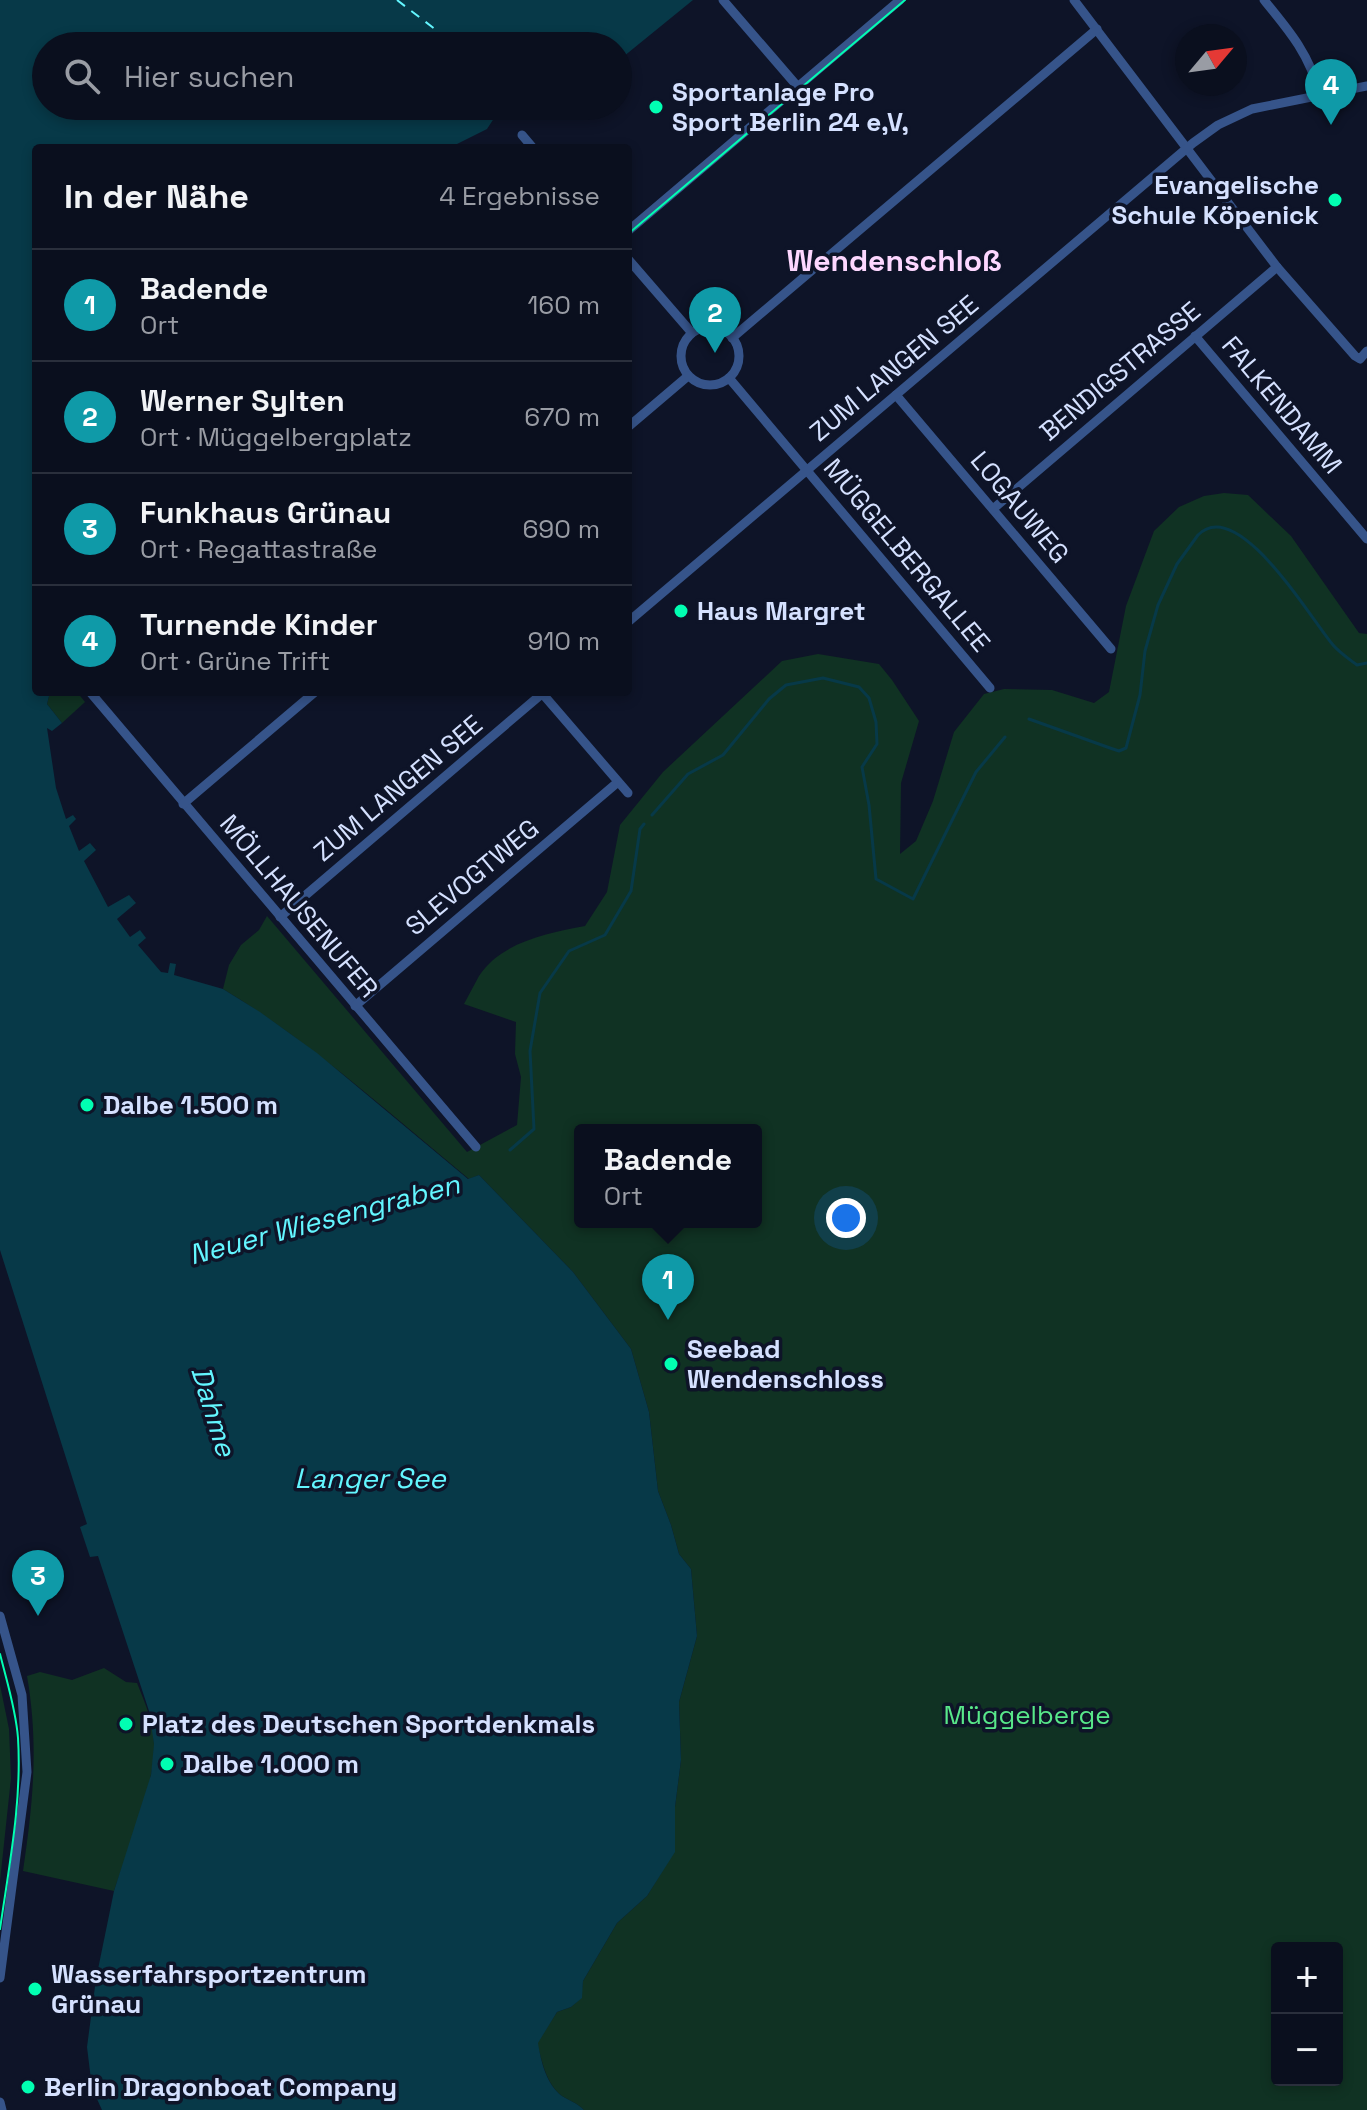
<!DOCTYPE html>
<html lang="de">
<meta charset="utf-8">
<style>
:root{--surface:#0a0f1e;--page:#181d2b;--text:#f1f3f6;--muted:#999ca4;--line:#2a2f3c;--accent:#2563eb}
body{margin:0;font-family:"Space Grotesk",sans-serif;background:var(--page);color:var(--text)}
.controls{position:absolute;right:24px;bottom:24px;display:grid;overflow:hidden;border-radius:8px;box-shadow:0 4px 12px #0003}
.controls button{width:72px;height:72px;display:grid;place-items:center;padding:0;border:0;border-bottom:2px solid var(--line);background:var(--surface);color:var(--text);font:40px sans-serif}
.compass{position:absolute;left:1175px;top:24px;width:72px;height:72px;border-radius:50%;background:var(--surface);box-shadow:0 4px 12px #0003;rotate:61deg}
.you{position:absolute;left:846px;top:1218px;width:28px;height:28px;margin:-20px;border:6px solid #fff;border-radius:50%;background:#1a73e8;box-shadow:0 0 0 12px #1a73e833}
.badge{display:grid;place-items:center;width:52px;height:52px;border-radius:50%;background:var(--accent);color:#fff;font-size:26px;font-weight:700}
.pin{position:absolute;translate:-50% -66px;filter:drop-shadow(0 2px 4px #0008)}
.pin::after{content:'';position:absolute;top:42px;width:28px;height:24px;background:inherit;clip-path:polygon(0 0,100% 0,50% 100%)}
.popup{position:absolute;left:574px;top:1124px;width:188px;height:104px;box-sizing:border-box;display:grid;place-content:center;border-radius:8px;background:var(--surface);filter:drop-shadow(0 2px 6px #0005);font-size:26px;white-space:nowrap;color:var(--muted)}
.popup b{font-size:30px;color:var(--text)}
.popup::after{content:'';position:absolute;left:50%;top:100%;margin-left:-16px;border:16px solid transparent;border-top-color:var(--surface)}
.list{margin:0;padding:0;list-style:none}
h2{display:flex;justify-content:space-between;align-items:center;height:104px;margin:0;padding:0 32px;font-size:34px}
h2 small{font-size:26px;font-weight:400;color:var(--muted)}
.list li{display:grid;grid-template-columns:52px 1fr auto;gap:24px;align-items:center;box-sizing:border-box;height:112px;padding:0 32px;border-top:2px solid var(--line)}
.list b{display:block;font-size:30px;white-space:nowrap}
.list p{margin:0;font-size:26px;white-space:nowrap;color:var(--muted)}
.list em{font-size:26px;font-style:normal;color:var(--muted)}
.icon{flex:none;width:44px;height:44px;fill:none;stroke:currentColor;stroke-width:2;stroke-linecap:round;stroke-linejoin:round}
.map{position:relative;flex:none;width:1367px;height:2110px;overflow:hidden}
.search{position:absolute;background:var(--surface);box-shadow:0 4px 12px #0003;left:32px;top:32px;width:600px;height:88px;display:flex;align-items:center;gap:20px;box-sizing:border-box;padding:0 28px;border-radius:44px;color:var(--muted);font-size:30px}
.panel{position:absolute;background:var(--surface);box-shadow:0 4px 12px #0003;left:32px;top:144px;width:600px;height:552px;border-radius:8px}
.map>svg:first-child{display:block}
</style>
<div class="map">
<svg width="1367" height="2110" viewBox="0 0 1367 2110">
<rect width="100%" height="100%" fill="#0e1428"/>
<g fill="#103223" fill-rule="evenodd">
<path d="M1224,493l24,2 43,41 68,97 8,1v1476h-783c-7,-7 -14,-9 -22,-14 -16,-12 -20,-35 -25,-53l20,-31 14,-5 10,-9 2,-17 34,-58 30,-27 27,-44 1,-45 6,-47 -2,-58 18,-66 -6,-67 -12,-15 -8,-29 -13,-34 -9,-79 -18,-63 -58,-77 -94,-97 -10,4c-80,-66 -157,-136 -246,-190l6,-24 12,-20 18,-15 8,-14 200,236 50,-27 4,-48 -6,-23 1,-32 -52,-18c5,-9 10,-19 15,-28 22,-34 69,-43 106,-50l22,-34 13,-67 43,-53 119,-111 36,-7 61,10 13,16 27,41 -18,62 -1,71 16,-13 17,-40 21,-69 30,-38 20,-5 48,1 42,13 15,-11 17,-86 28,-75 25,-24 25,-11zM580,1130h176v92h-176zM1277,1948h60v132h-60z"/>
<path d="M50,692h27l8,10 -23,21 -15,-19z"/>
<path d="M104,1668l22,14 11,1c8,20 17,40 17,61 1,43 -26,105 -40,147l-91,-20c10,-68 16,-126 4,-195l13,-4 32,8z"/>
<path d="M0,1685l9,44 2,49 -11,103z"/>
</g>
<path fill="#073948" d="M0,0h693l-75,61v-15h-572v60h456l-15,23 -38,19h-413v544h14l-3,12 15,19 -10,8 -5,-3 9,60 10,31 7,-4 3,4 -7,7 10,25 11,-8 6,7 -12,11 24,46 21,-12 7,8 -19,16 13,18 10,-7 6,8 -8,7 23,27 7,1 2,-10 6,1 -2,11 49,14 37,23 57,41 151,126 11,-4 94,97 58,77 18,63 9,79 13,34 8,29 12,15 6,67 -18,66 2,58 -6,47v45l-28,44 -30,27 -34,58 -1,17 -11,9 -14,5 -19,31c3,18 8,41 24,53 8,5 15,7 22,14h-482l-10,-22 -5,-41 9,-68 18,-88 37,-116 3,-31 -5,-33 -51,-155 -8,1 -10,-30 7,-3 -87,-274z"/>
<g fill="none" stroke-linecap="round" stroke-linejoin="round">
<g stroke="#073948" stroke-width="3">
<path d="M1029,719l81,29 9,3 7,-3 14,-53 5,-44 13,-46 19,-41 21,-29c40,-41 114,86 135,110 7,8 16,14 24,20l10,-2"/>
<path d="M652,815l36,-41 35,-19 46,-56 17,-14 37,-7 36,9 10,11 7,24 1,22 -15,23 7,38 7,74 37,20 63,-127 29,-35"/>
<path d="M510,1150l24,-21 -4,-78 10,-58 29,-42 36,-16 26,-44 9,-62 4,-5"/>
</g>
<path stroke="#63f6ff" stroke-width="2" stroke-dasharray="10 8" stroke-linecap="butt" d="M397,0l60,46"/>
<g stroke="#36548a" stroke-width="9">
<path d="M723,0l75,87"/>
<path d="M1074,0l203,267 78,89 5,3 7,-8"/>
<path d="M1264,0c24,29 47,56 55,94"/>
<path d="M522,135l11,13"/>
<path d="M628,231l272,-231"/>
<path d="M628,259l64,74"/>
<circle cx="710" cy="356" r="29"/>
<path d="M1195,336l172,203"/>
<path d="M732,338l365,-309"/>
<path d="M729,378l261,310"/>
<path d="M896,395l215,254"/>
<path d="M628,427l60,-51"/>
<path d="M993,509l284,-242"/>
<path d="M628,622l565,-479 25,-18 34,-16 115,-23"/>
<path d="M90,692l386,455"/>
<path d="M541,692l87,101"/>
<path d="M183,804l132,-112"/>
<path d="M280,917l264,-225"/>
<path d="M355,1006l263,-224"/>
<path d="M0,1616l22,79 5,77 -27,206"/>
<path d="M0,2102l2,8"/>
</g>
<g stroke="#01ffb2" stroke-width="2">
<path d="M628,234l277,-234"/>
<path d="M0,1654c7,28 16,56 18,84 4,64 -9,128 -18,191"/>
</g>
</g>
<g fill="#01ffb2" stroke="#0e1428" stroke-width="3">
<circle cx="656" cy="107" r="8"/>
<circle cx="1335" cy="200" r="8"/>
<circle cx="681" cy="611" r="8"/>
<circle cx="87" cy="1105" r="8"/>
<circle cx="671" cy="1364" r="8"/>
<circle cx="126" cy="1724" r="8"/>
<circle cx="167" cy="1764" r="8"/>
<circle cx="35" cy="1989" r="8"/>
<circle cx="28" cy="2087" r="8"/>
</g>
<g text-anchor="middle" dominant-baseline="central" stroke-width="7" stroke-linejoin="round" paint-order="stroke">
<g font-size="26" font-weight="bold" fill="#d5e1ff" stroke="#0e1428" text-anchor="start">
<text x="672" y="92">Sportanlage Pro<tspan x="672" dy="30">Sport Berlin 24 e,V,</tspan></text>
<text x="1319" y="185" text-anchor="end">Evangelische<tspan x="1319" dy="30">Schule Köpenick</tspan></text>
<text x="697" y="611">Haus Margret</text>
<text x="103" y="1105">Dalbe 1.500 m</text>
<text x="687" y="1349">Seebad<tspan x="687" dy="30">Wendenschloss</tspan></text>
<text x="142" y="1724">Platz des Deutschen Sportdenkmals</text>
<text x="183" y="1764">Dalbe 1.000 m</text>
<text x="51" y="1974">Wasserfahrsportzentrum<tspan x="51" dy="30">Grünau</tspan></text>
<text x="44" y="2087">Berlin Dragonboat Company</text>
</g>
<g font-size="26" fill="#d5e1ff" stroke="#0e1428">
<text transform="translate(894 368) rotate(-40)">ZUM LANGEN SEE</text>
<text transform="translate(1120 371) rotate(-40)">BENDIGSTRASSE</text>
<text transform="translate(1282 405) rotate(50)">FALKENDAMM</text>
<text transform="translate(1020 507) rotate(50)">LOGAUWEG</text>
<text transform="translate(907 555) rotate(50)">MÜGGELBERGALLEE</text>
<text transform="translate(398 788) rotate(-40)">ZUM LANGEN SEE</text>
<text transform="translate(472 877) rotate(-40)">SLEVOGTWEG</text>
<text transform="translate(299 906) rotate(50)">MÖLLHAUSENUFER</text>
</g>
<g font-size="26" fill="#58e88a" stroke="#0e1428">
<text x="1027" y="1715">Müggelberge</text>
</g>
<g font-size="28" font-style="italic" fill="#63f6ff" stroke="#0e1428">
<text transform="translate(324 1219) rotate(-15)">Neuer Wiesengraben</text>
<text transform="translate(214 1411) rotate(73)">Dahme</text>
<text x="370" y="1478">Langer See</text>
</g>
<g font-size="30" font-weight="bold" fill="#fdd7ff" stroke="#0e1428">
<text x="894" y="260">Wendenschloß</text>
</g>
</g>
</svg>
<div class="controls">
<button>+</button>
<button>−</button>
</div>
<svg class="compass" viewBox="-18 -18 36 36"><path d="M0-13l5 13h-10z" fill="#e53935"/><path d="M0 13l5-13h-10z" fill="#999ca4"/></svg>
<div class="you"></div>
<div class="pin badge" style="left:668px;top:1320px;background:#0f9aa8">1</div>
<div class="popup"><b>Badende</b>Ort</div>
<div class="pin badge" style="left:715px;top:353px;background:#0f9aa8">2</div>
<div class="pin badge" style="left:38px;top:1616px;background:#0f9aa8">3</div>
<div class="pin badge" style="left:1331px;top:125px;background:#0f9aa8">4</div>
<div class="search"><svg class="icon" aria-label="search" viewBox="0 0 24 24"><circle cx="10" cy="10" r="6"/><path d="M15 15l6 6"/></svg>Hier suchen</div>
<section class="panel">
<h2>In der Nähe<small>4 Ergebnisse</small></h2>
<ul class="list">
<li><span class="badge" style="background:#0f9aa8">1</span><div><b>Badende</b><p>Ort</p></div><em>160 m</em></li>
<li><span class="badge" style="background:#0f9aa8">2</span><div><b>Werner Sylten</b><p>Ort · Müggelbergplatz</p></div><em>670 m</em></li>
<li><span class="badge" style="background:#0f9aa8">3</span><div><b>Funkhaus Grünau</b><p>Ort · Regattastraße</p></div><em>690 m</em></li>
<li><span class="badge" style="background:#0f9aa8">4</span><div><b>Turnende Kinder</b><p>Ort · Grüne Trift</p></div><em>910 m</em></li>
</ul>
</section>
</div>
